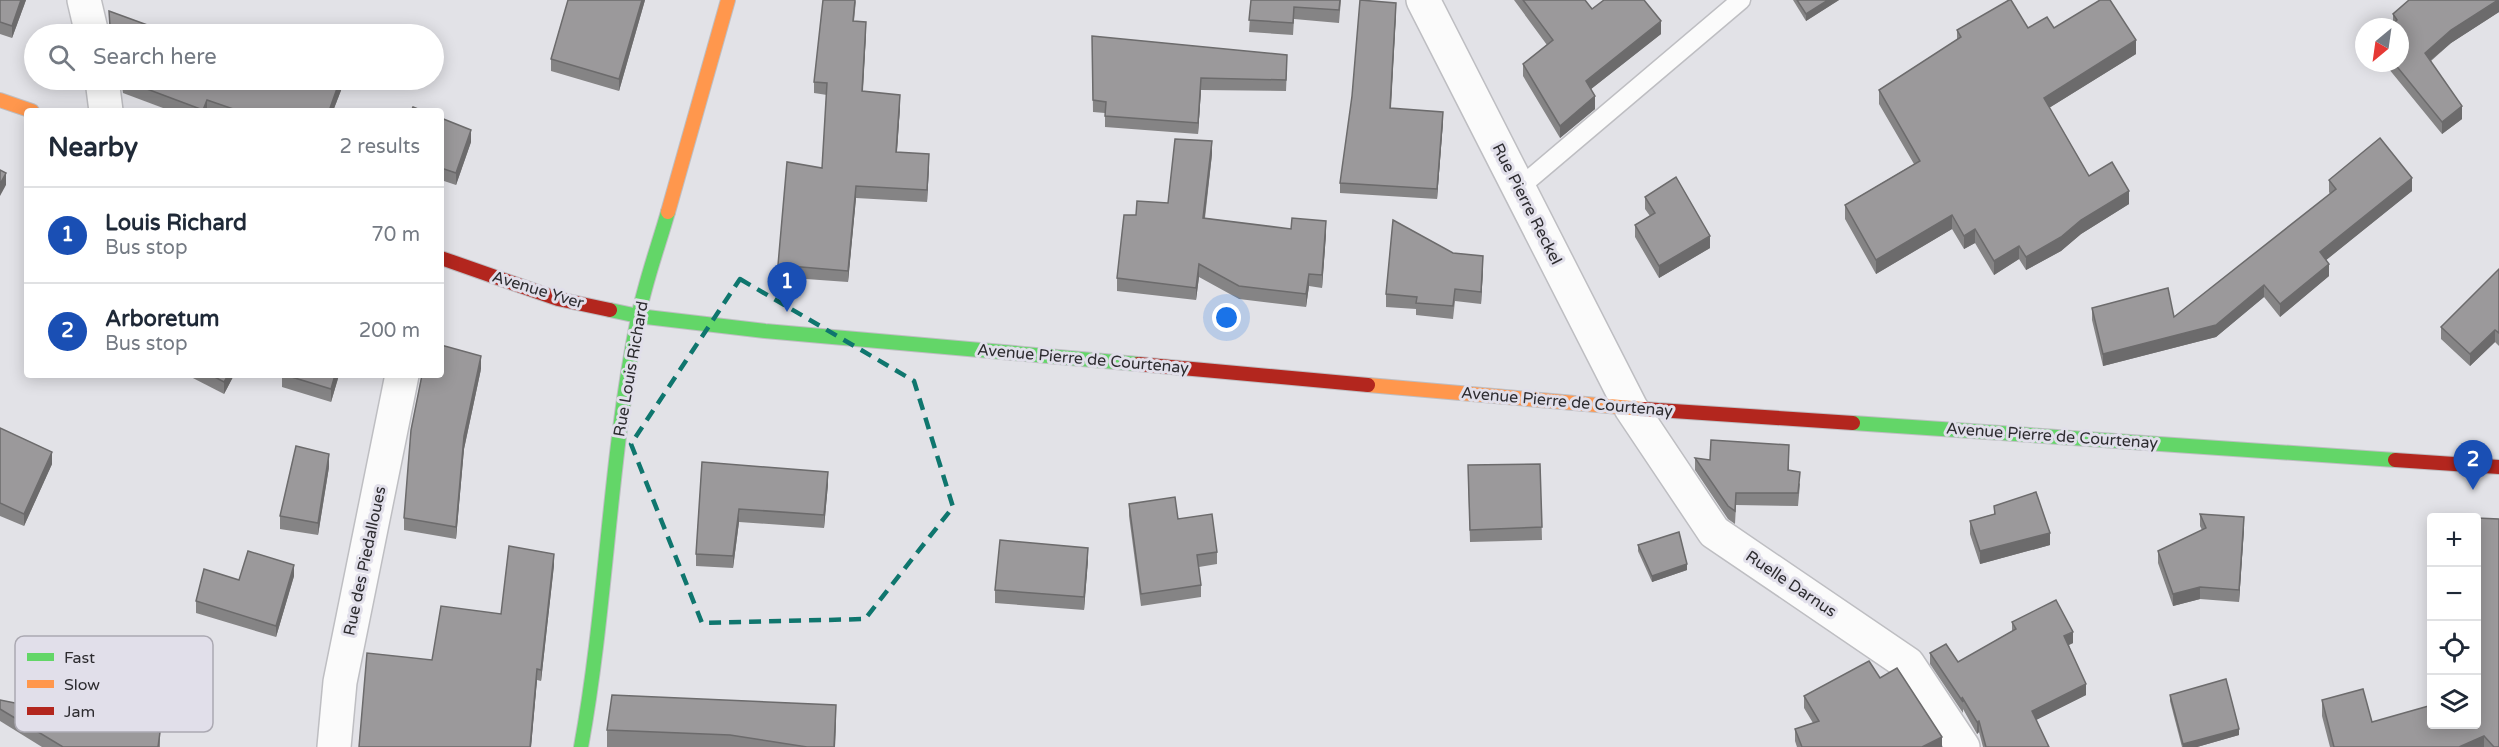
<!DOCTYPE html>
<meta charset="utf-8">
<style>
:root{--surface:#fff;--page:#f6f6f7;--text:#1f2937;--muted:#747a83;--line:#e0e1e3;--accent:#6c6c70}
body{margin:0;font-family:"Varela Round",sans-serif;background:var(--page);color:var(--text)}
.controls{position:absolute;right:18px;bottom:18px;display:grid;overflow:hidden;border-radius:6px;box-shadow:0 3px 15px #0003}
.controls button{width:54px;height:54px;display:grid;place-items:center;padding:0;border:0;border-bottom:2px solid var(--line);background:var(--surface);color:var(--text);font:30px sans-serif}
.compass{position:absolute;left:2355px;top:18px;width:54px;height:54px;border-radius:50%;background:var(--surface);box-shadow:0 3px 15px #0003;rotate:209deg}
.you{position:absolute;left:1227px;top:318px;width:21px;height:21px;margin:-15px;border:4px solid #fff;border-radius:50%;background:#1a73e8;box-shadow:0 0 0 9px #1a73e833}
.badge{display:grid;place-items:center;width:39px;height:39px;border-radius:50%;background:var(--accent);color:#fff;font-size:20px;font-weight:700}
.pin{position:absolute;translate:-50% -50px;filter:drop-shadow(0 2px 3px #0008)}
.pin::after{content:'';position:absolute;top:32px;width:21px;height:18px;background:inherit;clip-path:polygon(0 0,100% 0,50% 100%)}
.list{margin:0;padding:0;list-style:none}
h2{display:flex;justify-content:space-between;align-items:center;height:78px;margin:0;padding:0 24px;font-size:26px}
h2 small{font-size:20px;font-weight:400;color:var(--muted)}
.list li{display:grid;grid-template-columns:39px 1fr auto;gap:18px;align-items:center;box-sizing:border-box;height:96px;padding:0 24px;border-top:2px solid var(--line)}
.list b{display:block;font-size:22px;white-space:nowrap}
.list p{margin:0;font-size:20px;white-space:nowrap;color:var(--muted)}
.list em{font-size:20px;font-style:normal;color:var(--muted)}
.icon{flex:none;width:33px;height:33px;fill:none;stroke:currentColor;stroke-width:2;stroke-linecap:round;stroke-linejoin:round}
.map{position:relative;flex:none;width:2499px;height:747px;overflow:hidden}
.search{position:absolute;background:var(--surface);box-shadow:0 3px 15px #0003;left:24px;top:24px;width:420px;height:66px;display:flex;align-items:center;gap:15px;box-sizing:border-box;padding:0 21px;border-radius:33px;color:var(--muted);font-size:22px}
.panel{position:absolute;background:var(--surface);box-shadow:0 3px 15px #0003;left:24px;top:108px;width:420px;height:270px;border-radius:6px}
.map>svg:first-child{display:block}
</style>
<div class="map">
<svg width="2499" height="747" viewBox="0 0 2499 747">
<rect width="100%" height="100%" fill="#e2e2e7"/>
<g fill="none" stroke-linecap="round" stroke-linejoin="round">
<g stroke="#bebec2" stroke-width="21">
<path id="lane" d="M1519,188l222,-188"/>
</g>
<g stroke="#bebec2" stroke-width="36">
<g id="street">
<path d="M84,0l8,34"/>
<path d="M1423,0l208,408 83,124 194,132 55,83"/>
<path d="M102,80l4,31"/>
<path d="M334,747l6,-65 62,-307"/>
</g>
</g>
<g stroke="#bebec2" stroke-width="16">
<g id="fast">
<path d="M610,310l28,6 127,15 373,33"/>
<path d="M1853,423l542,37"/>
<path d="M581,747c26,-142 28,-288 57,-429 7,-36 20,-71 30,-106"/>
</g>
</g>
<g stroke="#bebec2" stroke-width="16">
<g id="slow">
<path d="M0,100l32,11"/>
<path d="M668,212l60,-212"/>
<path d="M1368,385l275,24"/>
</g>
</g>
<g stroke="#bebec2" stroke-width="16">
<g id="jam">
<path d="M441,258l117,41 52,11"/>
<path d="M1138,364l230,21"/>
<path d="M1643,409l210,14"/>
<path d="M2395,460l104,7"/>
</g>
</g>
<use href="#lane" stroke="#fbfbfb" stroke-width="18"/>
<use href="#street" stroke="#fbfbfb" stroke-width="33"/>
<use href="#fast" stroke="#63d668" stroke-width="14"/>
<use href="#slow" stroke="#ff974d" stroke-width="14"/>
<use href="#jam" stroke="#b3261e" stroke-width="14"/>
</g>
<g fill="#858485">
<path d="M0,0h26l-14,38 -12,-4z"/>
<path d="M568,0h77l-26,91 -68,-20v-12z"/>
<path d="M856,0l-2,21 12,12 -3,58 37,16 -3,45 32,14 -2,36 -71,-4 -8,84 -70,-5v-12l44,-97 5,-73 -13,-2v-11z"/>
<path d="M1251,0h90l-2,23 -45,-4 -1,16 -44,-3z"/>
<path d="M1514,0h71l7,9 69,25 -70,55 4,20 -35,29 -37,-62v-12l24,-19z"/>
<path d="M1793,0h46l-33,21z"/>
<path d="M2499,0v12l-48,31 -20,18 31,58 -20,15 -58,-71h16l-7,-39v-10z"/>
<path d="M1396,13l-5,95 52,14 -6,77 -97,-6v-10z"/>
<path d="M2028,28h26l82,26 -87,54 40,68 40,28 -48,30 -20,17 -35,19 -7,-11 -25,16 -19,-32 -11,6 -12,-20 -76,45 -31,-55v-14l69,-41 -35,-60v-14l78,-50v-10z"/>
<path d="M1092,36l195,30 -1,25 -85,-1 -3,44 -93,-7v-14l-12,-1z"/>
<path d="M121,80h224l-12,31h-162l-48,-18z"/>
<path d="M441,118l30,24 -15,43 -15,-5z"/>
<path d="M1212,154l-7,64 121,16 -4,54 -13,-2 -3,21 -67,-8 -40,-22 -3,23 -79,-9v-13l19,-63 32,-12z"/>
<path d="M2329,180l83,11 -86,69 3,16 -49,41 -16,-20 -48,40 -113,29 -11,-46v-12l82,9 156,-123 -1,-2z"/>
<path d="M1645,197l65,51 -51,30 -24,-41v-12l15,-9 -5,-7z"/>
<path d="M1453,253l30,16 -2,35 -26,-3 -2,18 -37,-4v-6l-30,-2v-13z"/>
<path d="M2499,269v77l-4,-4 -25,24 -29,-27v-12z"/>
<path d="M481,369l-17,80 -8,90 -52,-9v-12z"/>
<path d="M187,375h47l-10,19z"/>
<path d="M282,375h57l-8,27 -49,-15z"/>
<path d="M0,428l52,36 -28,62 -24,-10z"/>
<path d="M1789,457v13l11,14 -2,22 -62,-1 -1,19 -7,-5 -33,-49v-12l15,2z"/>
<path d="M702,462l126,22 -4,44 -85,-6 -6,46 -37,-2v-12z"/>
<path d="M1540,464l2,76 -72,2 -2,-65z"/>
<path d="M329,467l-11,68 -38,-6v-13z"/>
<path d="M1129,504l49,15 39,33v12l-18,3 2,18v12l-60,9 -12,-90z"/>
<path d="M1994,506l56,39 -70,19 -10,-30v-13l24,-7z"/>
<path d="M2200,514l44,15 -5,73 -39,-3 -27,7 -15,-43v-12l44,-21 -2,-4z"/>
<path d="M1638,545l49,25 -35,12 -14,-31z"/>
<path d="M1088,560l-4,50 -89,-7v-13z"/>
<path d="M554,565l-13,116 -4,-1 -6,67 -99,-87 69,-46z"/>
<path d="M294,576l-18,61 -80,-24v-12l43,-21z"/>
<path d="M2012,622l61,21 -4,2 17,50 -50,25 13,27h-66l-4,-15 -2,2 -14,-25v4l-33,-49v-11l28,9 54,-31z"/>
<path d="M1880,678l62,69h-145l-2,-6v-12l18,-6 -9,-15v-12z"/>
<path d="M2170,695l69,40 -42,12h-15l-12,-46z"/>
<path d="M0,700l160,32v15h-118l-42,-26z"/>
<path d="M2322,700l50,22 104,2 23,23h-169l-8,-31z"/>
<path d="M836,722l-1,25h-228v-17z"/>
</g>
<g fill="#6c6b6c">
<path d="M21,0h5l-14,38v-12z"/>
<path d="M642,0h3l-26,91v-12z"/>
<path d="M1828,0h11l-33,21v-7z"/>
<path d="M2499,0v12l-48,31 -26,22v-12l26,-23z"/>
<path d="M1396,3v10l-6,105v-10z"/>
<path d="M1661,21v13l-75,59v-12z"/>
<path d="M866,22v11l-4,69v-11z"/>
<path d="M2136,40v14l-92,57v-13z"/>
<path d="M1201,78v12l-3,44v-11z"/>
<path d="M340,80h5l-12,31h-4z"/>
<path d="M900,95v12l-4,57v-12z"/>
<path d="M1595,96v13l-35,29v-12z"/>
<path d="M207,100v11h-4v-1z"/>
<path d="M2462,106v13l-20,15v-12z"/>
<path d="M1443,112v10l-6,77v-10z"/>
<path d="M471,130v12l-15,43v-12z"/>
<path d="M1212,141v13l-9,77v-13z"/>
<path d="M929,154v12l-2,36v-12z"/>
<path d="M6,173v12l-6,11v-12z"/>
<path d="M2412,178v13l-92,74v-13z"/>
<path d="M856,186v12l-8,84v-11z"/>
<path d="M2129,191v13l-48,30 -20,17 -35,19v-13l55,-37z"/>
<path d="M1952,215v14l-76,45v-14z"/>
<path d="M1326,221v13l-4,54v-13z"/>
<path d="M1975,229v14l-11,6v-13z"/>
<path d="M1710,236v12l-51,30v-12z"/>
<path d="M2019,246v13l-25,16v-14z"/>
<path d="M1483,256v13l-2,35v-12z"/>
<path d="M1199,264v13l-3,23v-12z"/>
<path d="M2329,264v12l-49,41v-13z"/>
<path d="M1309,274v12l-3,21v-13z"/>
<path d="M2264,285v12l-48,40 -113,29v-12z"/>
<path d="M2495,330v12l-25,24v-12z"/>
<path d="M481,356v13l-17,80 -8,90v-12l8,-91z"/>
<path d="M228,375h6l-10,19v-12z"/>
<path d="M335,375h4l-8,27v-13z"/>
<path d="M52,452v12l-28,62v-12z"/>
<path d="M329,454v13l-11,68v-12z"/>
<path d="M828,472v12l-4,44v-13z"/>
<path d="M739,509v13l-6,46v-12z"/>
<path d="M2244,517v12l-5,73v-12z"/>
<path d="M2050,533v12l-70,19v-13z"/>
<path d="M1088,548v12l-4,50v-13z"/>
<path d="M554,554v11l-13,116v-11z"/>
<path d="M1687,564v6l-35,12v-6z"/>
<path d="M294,565v11l-18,61v-11z"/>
<path d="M2200,587v12l-27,7v-12z"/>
<path d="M2073,632v11l-9,4v-11z"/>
<path d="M537,669v11l-6,67h-1z"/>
<path d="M2086,684v11l-54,27v-11z"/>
<path d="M836,705l-1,42h-1z"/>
<path d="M1979,721v11l-2,2v-12z"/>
<path d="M2239,729v6l-42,12h-14v-3z"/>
<path d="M2484,736v11h-25z"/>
<path d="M1942,737v10h-20z"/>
</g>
<g fill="#9b999b" stroke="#6c6b6c" stroke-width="1.5">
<path d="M0,0h21l-9,26 -12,-4z"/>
<path d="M568,0h74l-23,79 -68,-20z"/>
<path d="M823,0h32l-2,21 13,1 -4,69 38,4 -4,57 33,2 -2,36 -71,-4 -8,85 -70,-6 9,-103 35,6 5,-85 -13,-1z"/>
<path d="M1251,0h89l-1,10 -45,-3 -1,16 -44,-3z"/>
<path d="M1360,0l36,3 -6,105 53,4 -6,77 -97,-6 12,-87z"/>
<path d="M1523,0h62l7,9 12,-9h40l17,21 -75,60 9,15 -35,30 -37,-62 30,-24z"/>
<path d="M1797,0h31l-22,14z"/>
<path d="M2009,0h2l17,28 19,-11 7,11 46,-28h10l26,40 -92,58 45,78 23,-14 17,29 -48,29 -20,17 -35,20 -7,-11 -25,15 -19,-32 -11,7 -12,-21 -76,45 -31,-55 75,-44 -41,-71 82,-53 -4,-7z"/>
<path d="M2409,0h89l-47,30 -26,23 37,53 -20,16 -48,-59h6v-36h-10l7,-7 -4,-6z"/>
<path d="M109,11l63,23h-63l-1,-4 2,-4z"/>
<path d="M1092,36l195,19 -1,25 -85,-2 -3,45 -93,-7 1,-14 -13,-2z"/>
<path d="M123,80h-1h218l-11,31h-90l-32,-11 -4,10z"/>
<path d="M413,107l10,4h-12z"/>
<path d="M441,118l30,12 -15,43 -15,-5z"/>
<path d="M2380,138l32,40 -92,74 9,12 -49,40 -16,-19 -48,40 -113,29 -11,-46 76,-20 6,29 162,-128 -7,-9z"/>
<path d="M1175,139l37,2 -9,77 88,11 1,-11 34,3 -4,54 -13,-1 -3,20 -67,-8 -40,-22 -3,24 -79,-10 7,-63h12l1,-14 31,2z"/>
<path d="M0,170l6,3 -6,11z"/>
<path d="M1676,177l34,59 -51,30 -24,-41 20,-12 -10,-16z"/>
<path d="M1393,220l60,33 30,3 -2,36 -26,-3 -2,17 -37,-3 1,-6 -31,-3z"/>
<path d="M2499,269v64l-4,-3 -25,24 -29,-27z"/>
<path d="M441,345l40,11 -17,80 -8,91 -52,-9 7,-88 11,-55h19z"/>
<path d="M211,375h17l-4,7z"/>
<path d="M285,375h50l-4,14z"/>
<path d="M0,428l52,24 -28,62 -24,-11z"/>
<path d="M1711,440l78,5 -1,25 12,2 -2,21h-62l-1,18 -7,-5 -33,-48 15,2z"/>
<path d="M296,446l33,8 -11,69 -38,-7z"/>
<path d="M702,462l126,10 -4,43 -85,-6 -6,47 -37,-2z"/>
<path d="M1540,464l2,63 -72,3 -2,-65z"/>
<path d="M2036,492l14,41 -70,18 -10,-30 25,-7 -1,-8z"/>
<path d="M1175,497l3,22 34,-5 5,38 -20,3 4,30 -60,9 -12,-90z"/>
<path d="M2200,514l44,3 -5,73 -39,-3 -27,7 -15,-43 48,-23z"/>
<path d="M2477,518l22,1v228h-5l-10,-11 -25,11h-125l-12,-47 41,-11 9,33 60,-17v19h44z"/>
<path d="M1679,532l8,32 -35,12 -14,-31z"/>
<path d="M1000,540l88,8 -4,49 -89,-7z"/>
<path d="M509,546l45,8 -13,116 -4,-1 -7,78h-171l8,-94 65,7 9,-54 60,8z"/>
<path d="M248,551l46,14 -18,61 -80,-25 8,-32 35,11z"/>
<path d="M2056,600l17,32 -9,4 22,48 -54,27 17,36h-63l-7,-26 -2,1 -15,-25 1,5 -33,-49 16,-9 12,18 58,-33 -4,-7z"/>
<path d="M1869,661l11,17 17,-10 45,69 -20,10h-120l-7,-18 24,-8 -15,-25z"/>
<path d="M2226,679l13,50 -56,15 -13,-49z"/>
<path d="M612,695l224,10 -2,42h-27l-77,-12 -123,-5z"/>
<path d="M0,700l160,32 -2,15h-95l-63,-38z"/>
</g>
<path fill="none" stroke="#0f766e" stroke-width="4.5" stroke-dasharray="12 8" stroke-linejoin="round" d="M740,279l174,102 39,126 -88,112 -163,4 -71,-179z"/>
<g text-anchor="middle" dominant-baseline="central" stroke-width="6" stroke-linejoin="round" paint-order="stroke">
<g font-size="16" fill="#2d2c30" stroke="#e1dfea">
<text transform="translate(1527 204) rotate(63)">Rue Pierre Reckel</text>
<text transform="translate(538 290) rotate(17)">Avenue Yver</text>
<text transform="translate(1083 359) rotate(5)">Avenue Pierre de Courtenay</text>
<text transform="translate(631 369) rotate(-80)">Rue Louis Richard</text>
<text transform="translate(1567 402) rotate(5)">Avenue Pierre de Courtenay</text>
<text transform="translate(2052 436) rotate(4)">Avenue Pierre de Courtenay</text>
<text transform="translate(365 561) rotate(-78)">Rue des Piedalloues</text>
<text transform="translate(1791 584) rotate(34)">Ruelle Darnus</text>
</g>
</g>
<rect x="15" y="636" width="198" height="96" rx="9" fill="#e1dfea" stroke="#aba9b2" stroke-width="1.5"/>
<rect x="27" y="653" width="27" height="8" fill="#63d668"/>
<rect x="27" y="680" width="27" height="8" fill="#ff974d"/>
<rect x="27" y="707" width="27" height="8" fill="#b3261e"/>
<g font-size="16" fill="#2d2c30">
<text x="64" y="663">Fast</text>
<text x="64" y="690">Slow</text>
<text x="64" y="717">Jam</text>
</g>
</svg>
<div class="controls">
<button>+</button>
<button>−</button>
<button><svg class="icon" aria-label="locate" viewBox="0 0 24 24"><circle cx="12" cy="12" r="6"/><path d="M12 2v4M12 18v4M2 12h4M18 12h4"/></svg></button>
<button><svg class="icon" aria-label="layers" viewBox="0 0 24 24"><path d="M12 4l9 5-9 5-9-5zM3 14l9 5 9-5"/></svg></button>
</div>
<svg class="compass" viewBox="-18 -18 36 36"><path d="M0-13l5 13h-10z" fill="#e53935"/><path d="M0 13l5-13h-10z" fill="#747a83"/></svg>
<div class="you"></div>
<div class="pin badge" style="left:787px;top:312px;background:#1a4fb4">1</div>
<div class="pin badge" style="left:2473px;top:490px;background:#1a4fb4">2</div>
<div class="search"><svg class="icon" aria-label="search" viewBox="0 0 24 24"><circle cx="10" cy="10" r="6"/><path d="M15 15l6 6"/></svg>Search here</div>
<section class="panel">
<h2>Nearby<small>2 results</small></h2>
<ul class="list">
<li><span class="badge" style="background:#1a4fb4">1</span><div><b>Louis Richard</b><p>Bus stop</p></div><em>70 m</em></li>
<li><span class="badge" style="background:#1a4fb4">2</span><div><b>Arboretum</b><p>Bus stop</p></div><em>200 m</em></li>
</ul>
</section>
</div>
